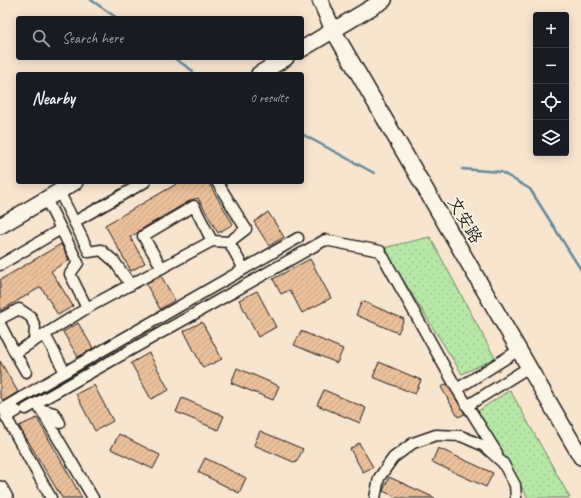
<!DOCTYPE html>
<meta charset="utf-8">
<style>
:root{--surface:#171b24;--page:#20242c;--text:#f1f3f6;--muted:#9ea1a6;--line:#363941}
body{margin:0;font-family:Caveat,"LXGW WenKai TC",sans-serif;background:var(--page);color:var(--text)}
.controls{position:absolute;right:12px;top:12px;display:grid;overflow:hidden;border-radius:4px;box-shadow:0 2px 10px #0003}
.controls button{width:36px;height:36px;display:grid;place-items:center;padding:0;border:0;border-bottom:1px solid var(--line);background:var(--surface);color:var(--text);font:20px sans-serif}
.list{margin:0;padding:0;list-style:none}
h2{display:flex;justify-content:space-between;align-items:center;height:52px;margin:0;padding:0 16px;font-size:17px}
h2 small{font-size:13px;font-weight:400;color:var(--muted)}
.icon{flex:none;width:22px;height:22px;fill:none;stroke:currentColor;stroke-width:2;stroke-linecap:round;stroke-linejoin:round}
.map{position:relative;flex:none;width:581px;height:498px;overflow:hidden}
.search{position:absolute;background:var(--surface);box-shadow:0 2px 10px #0003;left:16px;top:16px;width:288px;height:44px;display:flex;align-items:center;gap:10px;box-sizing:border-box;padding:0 14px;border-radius:4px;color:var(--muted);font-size:15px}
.panel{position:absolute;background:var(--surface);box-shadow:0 2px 10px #0003;left:16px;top:72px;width:288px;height:112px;border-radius:4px}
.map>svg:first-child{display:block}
</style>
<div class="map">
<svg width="581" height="498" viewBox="0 0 581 498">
<defs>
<pattern id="green-dots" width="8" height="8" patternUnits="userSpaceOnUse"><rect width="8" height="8" fill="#b7e7a6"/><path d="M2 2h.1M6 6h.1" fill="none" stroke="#9dc68e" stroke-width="1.8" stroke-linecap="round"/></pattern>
<pattern id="building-hatch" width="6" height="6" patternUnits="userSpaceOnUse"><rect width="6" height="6" fill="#ebc09b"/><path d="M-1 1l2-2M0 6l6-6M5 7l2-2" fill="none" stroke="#c9a485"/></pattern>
</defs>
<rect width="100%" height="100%" fill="#f7e5cf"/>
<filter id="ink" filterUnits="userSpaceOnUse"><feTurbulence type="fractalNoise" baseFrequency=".025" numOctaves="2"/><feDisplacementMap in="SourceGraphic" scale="8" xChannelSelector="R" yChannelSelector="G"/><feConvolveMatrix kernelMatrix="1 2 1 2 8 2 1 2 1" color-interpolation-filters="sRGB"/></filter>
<g filter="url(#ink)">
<g fill="url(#green-dots)" stroke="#6a8261">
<path d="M430,237l65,121 -33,16 -79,-126z"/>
<path d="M510,390l60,108h-42l-50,-87z"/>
</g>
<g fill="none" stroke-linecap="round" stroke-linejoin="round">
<g stroke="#638a9d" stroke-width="2.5">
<path d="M91,0l26,18"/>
<path d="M174,58l19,13"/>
<path d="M302,134l72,39"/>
<path d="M462,169l39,3 29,17 51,81"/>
</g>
</g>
<g fill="url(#building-hatch)" stroke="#1c1c1c">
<path d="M180,182h28l25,42 -15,9 -20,-35 -7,2 -51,30 -3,3 -7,4 15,26 -14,8 -26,-46z"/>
<path d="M268,212l16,25 -15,9 -15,-24z"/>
<path d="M61,244l8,16 -18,11 22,35 -15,9 -17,-28 -41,24v-31z"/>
<path d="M310,259l21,39 -29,15 -12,-23 -9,4 -8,-15z"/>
<path d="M161,276l14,24 -15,9 -14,-25z"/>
<path d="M257,291l19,36 -18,10 -19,-37z"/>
<path d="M362,301l42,18 -6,14 -42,-18z"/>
<path d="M202,322l20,37 -19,9 -19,-37z"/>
<path d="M78,323l15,25 -15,9 -15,-25z"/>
<path d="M301,331l42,18 -6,14 -43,-18z"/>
<path d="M149,353l20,37 -18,9 -20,-36z"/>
<path d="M0,361l18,31 -15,9 -3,-6z"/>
<path d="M379,362l42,18 -6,14 -42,-17z"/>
<path d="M237,368l42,18 -6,14 -42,-17z"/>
<path d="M447,384l18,30 -7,3 -17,-30z"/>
<path d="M94,385l19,36 -18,10 -19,-37z"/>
<path d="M324,390l42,18 -6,15 -43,-18z"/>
<path d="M182,398l42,18 -6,14 -42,-18z"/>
<path d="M37,418l45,80h-20l-43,-72z"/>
<path d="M260,431l43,18 -7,14 -42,-18z"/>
<path d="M119,434l41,21 -7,14 -42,-20z"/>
<path d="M359,443l14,24 -10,5 -13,-23z"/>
<path d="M438,448l55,25 -7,14 -54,-25z"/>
<path d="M205,458l41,20 -7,15 -41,-21z"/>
<path d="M389,477l46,21h-37l-15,-7z"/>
</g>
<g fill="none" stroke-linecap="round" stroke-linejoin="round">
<g stroke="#1c1c1c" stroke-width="13">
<g id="street">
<path d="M217,182l29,47 -17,13"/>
<path d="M59,191l30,61 12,-2 13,11 17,24"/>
<path d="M74,222l71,-40"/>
<path d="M0,265l61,-36"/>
<path d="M162,268l-19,-32 51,-30 18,35"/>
<path d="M87,308l125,-67 17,1 15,27"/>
<path d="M0,319l19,-10 12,8 4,10 -1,14"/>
<path d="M0,324l15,29 72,-45 -17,-34 8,-11 -32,-64"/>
<path d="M15,353l11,19"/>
<path d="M65,372l233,-134"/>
<path d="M457,389l40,64"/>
<path d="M37,403l56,95"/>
<path d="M467,406l62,-39"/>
<path d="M26,409l299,-169 55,11 77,138 62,-39"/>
<path d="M40,409l14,4 6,10"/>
<path d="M0,410l65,-38 -20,-37"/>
<path d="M17,411l-11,6 45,81"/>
<path d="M375,498l4,-20 14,-20 20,-15 23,-8 25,1 23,10 19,17 12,22 1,13"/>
</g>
</g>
<g stroke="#1c1c1c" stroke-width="18">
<g id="secondary">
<path d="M320,0l13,30 248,427"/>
<path d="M302,49l82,-49"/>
<path d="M259,74l27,-16"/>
<path d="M0,226l75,-44"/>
<path d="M0,489l5,9"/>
</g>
</g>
<use href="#street" stroke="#fcf5e5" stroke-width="10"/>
<use href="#secondary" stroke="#fcf5e5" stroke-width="15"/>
</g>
</g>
<g text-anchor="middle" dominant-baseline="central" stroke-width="3.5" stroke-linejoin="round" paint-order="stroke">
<g font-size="17" fill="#1c1c1c" stroke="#fcf5e5">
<text transform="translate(465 220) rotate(60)">文安路</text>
</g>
</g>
</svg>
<div class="controls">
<button>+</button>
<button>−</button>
<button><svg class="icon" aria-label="locate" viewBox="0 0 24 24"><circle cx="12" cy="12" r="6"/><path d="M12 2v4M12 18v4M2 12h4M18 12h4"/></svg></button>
<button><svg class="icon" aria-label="layers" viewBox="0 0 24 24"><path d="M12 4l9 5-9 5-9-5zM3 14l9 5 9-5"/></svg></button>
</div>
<div class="search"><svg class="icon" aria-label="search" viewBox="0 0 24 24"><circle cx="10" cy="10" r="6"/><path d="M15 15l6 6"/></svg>Search here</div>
<section class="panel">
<h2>Nearby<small>0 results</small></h2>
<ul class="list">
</ul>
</section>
</div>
